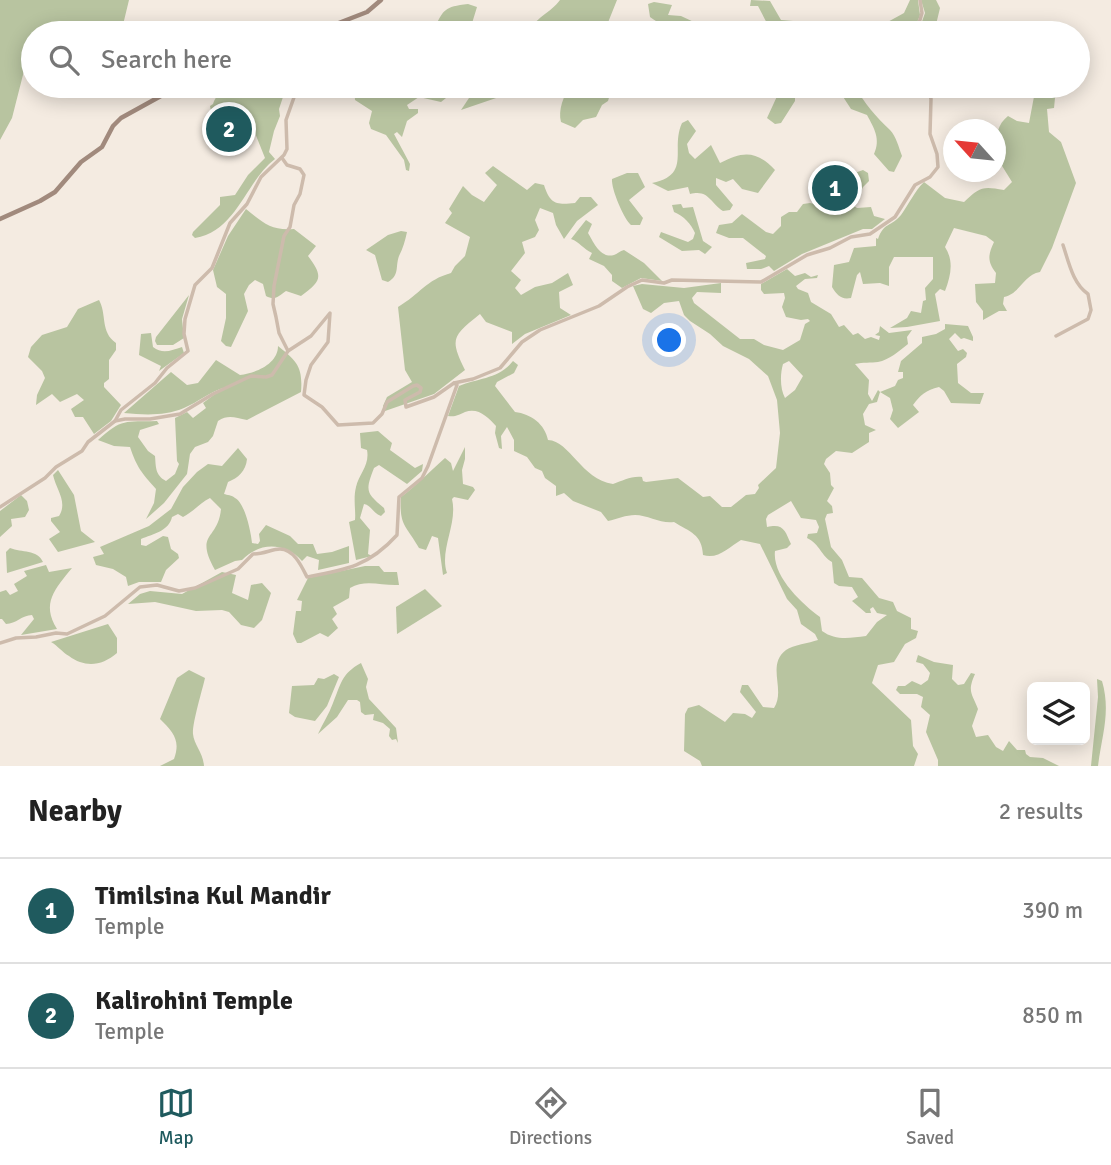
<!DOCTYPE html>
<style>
:root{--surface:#fff;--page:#f2f2f2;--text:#222;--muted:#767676;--line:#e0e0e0;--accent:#1f5a5e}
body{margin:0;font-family:Signika,sans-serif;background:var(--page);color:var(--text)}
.controls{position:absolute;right:21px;bottom:21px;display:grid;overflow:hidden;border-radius:10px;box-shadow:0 4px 18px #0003}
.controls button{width:63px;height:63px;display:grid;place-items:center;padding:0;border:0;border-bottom:2px solid var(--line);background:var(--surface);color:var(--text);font:35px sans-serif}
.compass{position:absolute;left:943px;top:119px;width:63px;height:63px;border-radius:50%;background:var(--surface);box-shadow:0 4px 18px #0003;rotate:297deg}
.you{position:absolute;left:670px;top:341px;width:24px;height:24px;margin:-18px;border:5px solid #fff;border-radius:50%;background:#1a73e8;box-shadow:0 0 0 10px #1a73e833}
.badge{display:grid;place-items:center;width:46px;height:46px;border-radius:50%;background:var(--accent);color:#fff;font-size:23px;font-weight:700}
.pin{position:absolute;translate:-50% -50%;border:4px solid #fff;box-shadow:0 2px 7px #0006}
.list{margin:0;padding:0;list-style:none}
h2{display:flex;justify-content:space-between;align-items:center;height:91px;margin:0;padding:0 28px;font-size:30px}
h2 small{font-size:23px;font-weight:400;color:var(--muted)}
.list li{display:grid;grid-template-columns:46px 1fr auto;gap:21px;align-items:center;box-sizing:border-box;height:105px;padding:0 28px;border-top:2px solid var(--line)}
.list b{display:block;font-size:26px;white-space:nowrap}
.list p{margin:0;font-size:23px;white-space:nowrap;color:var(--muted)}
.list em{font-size:23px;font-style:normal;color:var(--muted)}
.icon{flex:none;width:38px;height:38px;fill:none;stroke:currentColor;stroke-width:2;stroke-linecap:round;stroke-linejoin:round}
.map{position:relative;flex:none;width:1111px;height:766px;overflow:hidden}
.search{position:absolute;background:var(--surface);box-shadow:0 4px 18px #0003;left:21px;right:21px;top:21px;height:77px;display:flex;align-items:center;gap:18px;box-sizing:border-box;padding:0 24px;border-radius:38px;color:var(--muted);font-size:26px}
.sheet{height:301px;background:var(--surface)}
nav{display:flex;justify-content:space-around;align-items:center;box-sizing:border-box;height:98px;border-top:2px solid var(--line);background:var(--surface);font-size:19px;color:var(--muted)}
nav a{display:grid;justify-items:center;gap:4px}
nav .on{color:var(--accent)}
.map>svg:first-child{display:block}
</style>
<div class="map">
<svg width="1111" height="766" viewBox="0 0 1111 766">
<rect width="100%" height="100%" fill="#f4ebe1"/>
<g fill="#b8c4a0" fill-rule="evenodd">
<path d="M0,0h129l-8,33h-21l-9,-6 -15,6h-43v23l-8,11 -13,51 -12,22z"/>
<path d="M560,0h57l-10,25 5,8h-82c3,-15 21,-20 30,-33z"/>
<path d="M751,0l19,1 11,19 12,1 12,8v4h-33l-14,-27h-8z"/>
<path d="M910,0h8l2,15 -7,18h-32l3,-9 20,-11z"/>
<path d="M921,0h15l4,8 -6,25h-16l7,-20z"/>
<path d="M654,2l18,3 -4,10 13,1 30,14 2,3c-23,0 -44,-2 -63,-16l-2,-13z"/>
<path d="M468,4l9,3 -8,26h-55l20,-4c10,-20 10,-22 34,-25z"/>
<path d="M240,86h53l-3,8h-6l-5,15 1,7 -6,15 -5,21 6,7c-30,23 -38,72 -80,79l-3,-3 1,-3 27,-27v-8l15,-2 13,-20 17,-17 -12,-30 -4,-3 -21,6 -6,-5 -7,-16 -4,1 -1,-5 3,-2c6,-17 13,-10 27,-18z"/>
<path d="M354,86l18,4 2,-4h80l12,6 -6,5 -16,-9 2,10 -5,4 -22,-5 -12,8 2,4h9v4l-11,8 -5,16 -5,-5 -3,2 16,30 -1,7 -3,-1 -2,-10 -18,-25 -15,-6 -2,-6 3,-12 -17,-11z"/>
<path d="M486,86h37l-12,7 -50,17 8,-12z"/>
<path d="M572,86h29l10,5 -3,10 -6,4 -6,12 -13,3 -8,8 -14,-6c-3,-11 2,-28 11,-36z"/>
<path d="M836,86h19c9,17 21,31 35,44 6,6 9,18 12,26l-8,16 -5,-1 -15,-17c7,-15 0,-26 -7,-39l-16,-6z"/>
<path d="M1036,86h25l-6,12 -1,10 -7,1 2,23 12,10 15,41 -24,65 -12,24c-17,3 -20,22 -36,25l-1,7 4,7h-8l-16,9v-9l-7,-9 -1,-18 20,-1 1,-10c-9,-12 -8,-18 -2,-31l-8,-6 -32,-8 -9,19c9,14 6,28 0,44l-5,-2 -5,5 5,27 -33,6 -17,1 17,-10 4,-7 10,2 2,-12 3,-1 -1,-12 8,-9v-22h-39l-5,10v19l-9,-3 -17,1 -3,-12 -3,3 -6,23c-10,2 -14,-3 -19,-11l2,-22 15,-3 5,-14 22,-2v-8l2,1c6,-17 13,-12 23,-24 8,-11 13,-23 23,-33l21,16 19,4c16,-15 18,-16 40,-12l8,-8 -13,-21 -3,-2c-1,-16 -1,-33 12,-43l9,5 12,2z"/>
<path d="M785,87l10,1v13l-14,22 -6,1 -8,-6 12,-26 4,1z"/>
<path d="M688,120l8,11 -9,13 2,9 6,6 16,-14 9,18c23,-12 36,-13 55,7l-17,23 -16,-4 -9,-10 -7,3 -10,-4v7l17,20 -3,5 -7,1c-13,-8 -14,-22 -33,-17l-2,-7 -20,4 -16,-8c40,-8 18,-34 30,-60z"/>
<path d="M493,166l34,24 8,-7 9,2c6,19 12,20 31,18l5,-6h11l7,8 -21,16 -13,18 -8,-14 -3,-12 -13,-5 -5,12 4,10 -4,7 -13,5 3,11 -14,18 10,9 -6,8 6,7 14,-8 17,-4 16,-10 5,12 -14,7 1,16 11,7 -46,19 -13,10v-12l-26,-10 -6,-8c-27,22 -31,24 -15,56l-31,24 -49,17 -2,-5 4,-9 25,-15 -7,-12 -7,-63c22,-13 28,-27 53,-34l4,-7 10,-10 5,-19 -25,-14 7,-10 -3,-4 14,-23 9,9 12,7 13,-17 -12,-12z"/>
<path d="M863,170l5,3 1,8 -6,6 -9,19 3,2 14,-1 3,9 11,3 -13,10h-9l-61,25 -28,17 -5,-5 -8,3h-14l-1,-6 19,-4 1,-3 -23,-18h-14l-13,-5 3,-8 13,-2 10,-9 24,18 7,2 8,-8v-9l8,-5h8l6,-8 7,-1 17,4 15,-18 7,-14z"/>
<path d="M627,173h11l7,14 -16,13 14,18 -3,7h-9c-7,-6 -20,-36 -19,-46z"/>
<path d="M681,204l2,4 10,-1 10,34 9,6 -7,7 -6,-4 -17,1 -23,-14 2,-5 27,10 5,-3 2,-6c-4,-9 -11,-17 -21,-21l-2,-7z"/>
<path d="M246,209c17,14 26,22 48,20l22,17 -8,10c16,21 13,25 -7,40l-15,-5c-7,5 -11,10 -20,5l-3,-12 -8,-4 -6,5 -5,9 4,17 -17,36 -5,-1 -5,-5 5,-23v-24l-9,-7 -4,-17 15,-34z"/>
<path d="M586,220l6,4 -4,9c5,8 12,26 26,22 3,-1 6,-4 10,-5l20,13 18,18 -21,-3 -19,10 -10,-7v-6l-8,-9 -15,-7 3,-6c-9,-4 -12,-11 -21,-14z"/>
<path d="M401,231l6,1c-2,9 -4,16 -8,24 -4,11 1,19 -11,26l-6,-2 -7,-25 -9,-5 22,-15z"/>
<path d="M787,269l8,7 10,-3 6,4 7,-2 -1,3 -12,1 -9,7 2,3 10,4 3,9 20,12 8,13 5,-2 9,10 5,-2 7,6 6,-2 8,3 1,-4 -5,-1 4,-3 1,-6 9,7 23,-3 -5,7 1,7c-9,7 -19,16 -30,18 -7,1 -15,0 -23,2l14,16 -1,14 4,7 6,-11 2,2 15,-6 3,-6 5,-2v-6h-5l3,-11 21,-18v-6l14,-3 9,-5v-5l23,2 5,11v4l-9,-3 -3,1 -6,-6 -6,6 9,12 5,-2 4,4 -1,4 -9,7 1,19 13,10h13l-4,11 -29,-1 -7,-12 -5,-4c-13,3 -19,8 -26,18l6,7 -21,16 -8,-9 3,-9 -3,-12 -10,-6 -3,10 -8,2 -6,10 2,11 11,5 -7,3v9l-17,11 -16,-2 -10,8 -2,5 6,9 1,12 3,3 -7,13 5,5 1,7 -6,1 -2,5 6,28 11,13 7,17 13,1 17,20 14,4 4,9 14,7v11l7,2 -2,7 -11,6 -11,18 -16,3 -6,18 39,37 2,26 5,8 -4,12h-212l-2,-5 -16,-10 1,-37 3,-6 11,-3 26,17 8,-9 12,1 7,4 4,-6 -16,-20 2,-7h6l15,22 11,1c12,-18 -8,-43 12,-58 7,-5 23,-7 32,-10l-3,-6 -14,-10 -4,-14 -10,-11 -27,-55 -19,-4c-12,7 -23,20 -38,15 -1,-21 -13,-23 -29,-33 -13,2 -26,-7 -39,-7 -9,0 -18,4 -27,6l-7,-9 -28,-11 -9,-8 -8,3v-10l-11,-8 -3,-7 -7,-3 -8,-11 -13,-6v-11l-7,-13 -6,9 1,13 -3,-1 -4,-15 1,-7c-8,-9 -18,-19 -31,-14 -7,3 -9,5 -17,4l11,-30c19,-8 40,-7 54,-25l5,4 -4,8 -17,9 -2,4 20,26c16,2 30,12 33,28 22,1 33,39 65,44 10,-3 17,-8 29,-7l1,4 3,1 32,-4 25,19 7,-1 12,11h9l15,-12 9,-1 4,-6 -1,-3 18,-17 4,-35 -3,-33 -9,-24 -19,-17 -26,-13 -13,-12 -20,-13 -6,-6 -5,-14 -15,2 -13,10 -8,-4 -10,-23 9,-2 42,4 37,-5v10l-24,-1 -5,6 2,5 46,36h14l10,6 19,5 17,-10 5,-16 5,-3 -2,-2 -7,1 -15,-3 -4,-10 3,-9 -1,-5 -20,1 -3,-4v-6zM789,361l14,15 -8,14 -10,8c-5,-9 -5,-24 -2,-34zM791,501l10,17 15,2 3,7 -2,6 -9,1 -1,4c13,6 14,18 25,24l2,21 5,3 13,1 6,10 -6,4 14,12h5l-1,-4 3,-2 4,6 10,2 -10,7 -11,14c-16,2 -30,5 -44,-5l-2,-14c-18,-13 -48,-41 -45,-66l12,-3 4,-4c-6,-13 -7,-21 -24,-17l-1,-8 2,-4z"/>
<path d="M189,295l-7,24 2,19 -11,7h-16l-2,-4 1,-4z"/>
<path d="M99,300c8,14 1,32 17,43v7l-7,10v19l-5,4v4l17,18 -10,16 -17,13 -11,-17h-8l-4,-8 13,-9 -7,-6 -17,8 -8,-8 -16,11 1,-10 8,-17 -3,-7 -14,-14 3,-10 11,-12 25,-8 11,-18z"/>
<path d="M151,333l2,14c10,8 19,3 29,0l2,6 -25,18 2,-5 -22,-11 2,-21z"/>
<path d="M278,346c19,15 25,21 23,46l-54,28c-12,-2 -18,-6 -29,1l-5,15 -5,6 -13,5 -5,7 -3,20 -23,29 -18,16 8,-16 2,-14c-14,-16 -19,-21 -26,-42l-16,-1 -16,-6c24,-22 27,-18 59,-19l2,3 -19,6 -2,7 10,14 7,5c1,11 0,19 11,25l9,-7 4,-10 -2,-3 -2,-43 12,-6 6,6 13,-10 -3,-5 20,-15c-13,4 -25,14 -39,20 -19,8 -39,7 -60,5l47,-41 16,13 11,-2 18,-23 24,15c16,-2 38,-11 38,-29z"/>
<path d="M378,431l14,12 -2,7 25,18 8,-4 -1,7 -15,13 -28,-19 -5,3c-9,23 -8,25 10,40l1,4 -4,4c-8,-3 -10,-11 -17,-12l-4,14 10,12 -2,24 4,2 -16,4 -7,-38 6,-2c1,-9 -2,-21 1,-33 3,-13 14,-22 11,-37l-6,-2 -1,-15z"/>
<path d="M465,447v12l-3,11 1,14 10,3 2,3 -7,10 -14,-3 -2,2c6,25 -13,51 -5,74l-4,2 -5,-37 -6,-2 -6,14 -7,-2c-13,-23 -20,-22 -18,-51 16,-12 29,-26 44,-39l6,5 2,8z"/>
<path d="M238,448l9,11c-1,12 -9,19 -19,23l-4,12c3,1 8,1 11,4 10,5 16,34 17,45l6,1 2,-3 -1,-7 7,-9 24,11 8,8h15l4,10 15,-2 17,-6v17l-31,7 1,-10 -12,-4 -5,5c-17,-19 -43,-19 -60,-1l-7,1 -20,9c-21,-38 3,-29 6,-61l-11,-11c-10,5 -17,14 -27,19l-5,-3 -6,3c-3,14 -19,17 -31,22v6l5,1 17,-10 5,1 3,12 7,5 1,4 -13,12 -5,12h-22l-11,4 -2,-9 -13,-8 -17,-4 -3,-8 11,-3 -4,-7 49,-21 22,-17 12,-22 14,-15 11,-8 14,2z"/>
<path d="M58,470l16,25 7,36 14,11 -37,10 -9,-13 11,-7 -9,-11v-3l8,-2c9,-14 -3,-27 -6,-41z"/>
<path d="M21,495l6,6 2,9 -4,7 -14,2 1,7 -12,11v-26z"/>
<path d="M10,548c12,5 27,1 33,14l-36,11 -1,-21z"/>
<path d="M46,565l3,7 23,-4c-17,21 -31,35 -15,61l-36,6 13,-16 -2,-4c-10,0 -16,9 -26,9l-4,-5h-2v-27l6,-2 4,5 8,-4 -4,-7 13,-8 -3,-5z"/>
<path d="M365,566h14l5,6h13l2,13c-17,1 -34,-6 -49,3l-1,10 -16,9 4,7 -5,5 6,9 -10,9 -8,-4 -19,10h-4l-4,-9 3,-23h5l1,-10 -5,-1 11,-22z"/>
<path d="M222,572l14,3 -4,18 16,7 3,-15 11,-2 9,10 -9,27 -8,8 -13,-3 -12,-13 -7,-2 -26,1 -41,-9 -27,2 12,-10 10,-3 32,3z"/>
<path d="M425,589l17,17 -45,28 -1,-27z"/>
<path d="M108,624l9,14v15c-15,13 -32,15 -48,3 -7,-4 -11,-10 -18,-14z"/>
<path d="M918,655l16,7 19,3 -1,14 6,6 6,-1 7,-11 4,1c-8,18 -3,19 3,35l-6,17 4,11 12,-2 8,12 7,4 6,-10 8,9h8l1,4 4,3 13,1 16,8h-121v-6l-12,-28 4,-17 -9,-8 2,-10 -6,-3h-17l-4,-4 2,-4h7l7,-5 9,4 7,-5 2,-7 -7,-9 -7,-2z"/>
<path d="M361,663l7,16 -2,8 3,12 27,29 2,15 -2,-4 -4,1 -3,-4 1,-7 -7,-6 -10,-3 1,-6 -9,1 -4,-3 -1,-10 -3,-2h-9l-11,17 -19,17c5,-11 11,-20 15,-31 8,-19 8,-29 28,-40z"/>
<path d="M189,670l16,8c-3,13 -13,46 -12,56 1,11 10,18 11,32h-44l14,-7c7,-19 -1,-27 -14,-40l17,-41z"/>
<path d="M334,674l5,3 -12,29 -12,15 -20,-4 -6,-4 3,-27 22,-1 4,-7 6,1z"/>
<path d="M1097,679l5,2c9,31 0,53 -4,85h-7l7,-69z"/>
</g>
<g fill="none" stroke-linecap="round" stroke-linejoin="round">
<g stroke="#cdbbac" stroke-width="3.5">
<path d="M916,33l6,-20 -2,-13"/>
<path d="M282,158l5,7 13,4 4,6 -4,19 -6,11 -4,22 -6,9 -10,50 -1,18 3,13 3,16 9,18"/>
<path d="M1056,336l32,-17 3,-9 -3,-16c-15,-10 -19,-31 -25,-49"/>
<path d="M115,421l6,-11 34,-27 12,-15 21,-17 -4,-17 1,-15 10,-34 17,-17 18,-45 17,-19 14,-27 23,-22 3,-6 -1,-29 12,-34"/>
<path d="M0,507l45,-29 11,-11 26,-16 6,-9 27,-21 10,-2h25l30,-5 33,-20 38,-18 15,1 6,-2 16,-24 23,-15 19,-23 -2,29 -17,23 -5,15 -2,15 18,12 16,18 35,-2 9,-9 5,-12 26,-16 4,-1 4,3 -1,4 -15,8 1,7 28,-10 20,-14 19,-4 27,-11 22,-26 18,-12 59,-24 28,-19 15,-7 22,3 8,-3 89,2 46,-27 23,-7 21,-11 19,-3 25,-17 20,-32 15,-8 8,-10 -1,-13 -7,-20 1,-35 -3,-13"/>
<path d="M0,643l16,-5 20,-1 20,-4 11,1 38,-18 35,-29 17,-2 22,6 16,-3 43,-19 15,-15c11,0 19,-5 27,-5 14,0 22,18 27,28 39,-7 62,-11 90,-42l2,-38 23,-19 6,-12 29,-81 -3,-2"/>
</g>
<g stroke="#a18a7d" stroke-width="4.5">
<path d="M313,33l54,-21 14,-12"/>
<path d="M0,219l40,-18 15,-9 26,-30 21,-15 11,-21 8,-8 58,-32"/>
</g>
</g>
</svg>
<div class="controls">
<button><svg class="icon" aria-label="layers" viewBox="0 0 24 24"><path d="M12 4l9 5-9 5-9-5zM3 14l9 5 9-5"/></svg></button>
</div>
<svg class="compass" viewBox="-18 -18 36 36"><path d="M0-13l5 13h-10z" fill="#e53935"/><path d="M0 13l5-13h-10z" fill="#767676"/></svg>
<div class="you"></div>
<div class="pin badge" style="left:835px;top:188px">1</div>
<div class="pin badge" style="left:229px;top:129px">2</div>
<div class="search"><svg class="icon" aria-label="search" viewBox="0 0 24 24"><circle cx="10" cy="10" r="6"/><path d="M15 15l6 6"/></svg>Search here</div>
</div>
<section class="sheet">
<h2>Nearby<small>2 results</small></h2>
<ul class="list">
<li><span class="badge">1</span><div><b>Timilsina Kul Mandir</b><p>Temple</p></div><em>390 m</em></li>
<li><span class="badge">2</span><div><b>Kalirohini Temple</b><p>Temple</p></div><em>850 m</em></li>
</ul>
</section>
<nav>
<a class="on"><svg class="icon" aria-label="map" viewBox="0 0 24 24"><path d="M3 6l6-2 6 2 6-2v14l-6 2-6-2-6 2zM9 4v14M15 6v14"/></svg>Map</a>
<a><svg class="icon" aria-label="directions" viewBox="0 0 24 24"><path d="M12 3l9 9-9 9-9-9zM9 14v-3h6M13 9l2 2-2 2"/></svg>Directions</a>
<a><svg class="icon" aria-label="saved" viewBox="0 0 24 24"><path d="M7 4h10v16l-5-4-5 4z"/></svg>Saved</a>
</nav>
